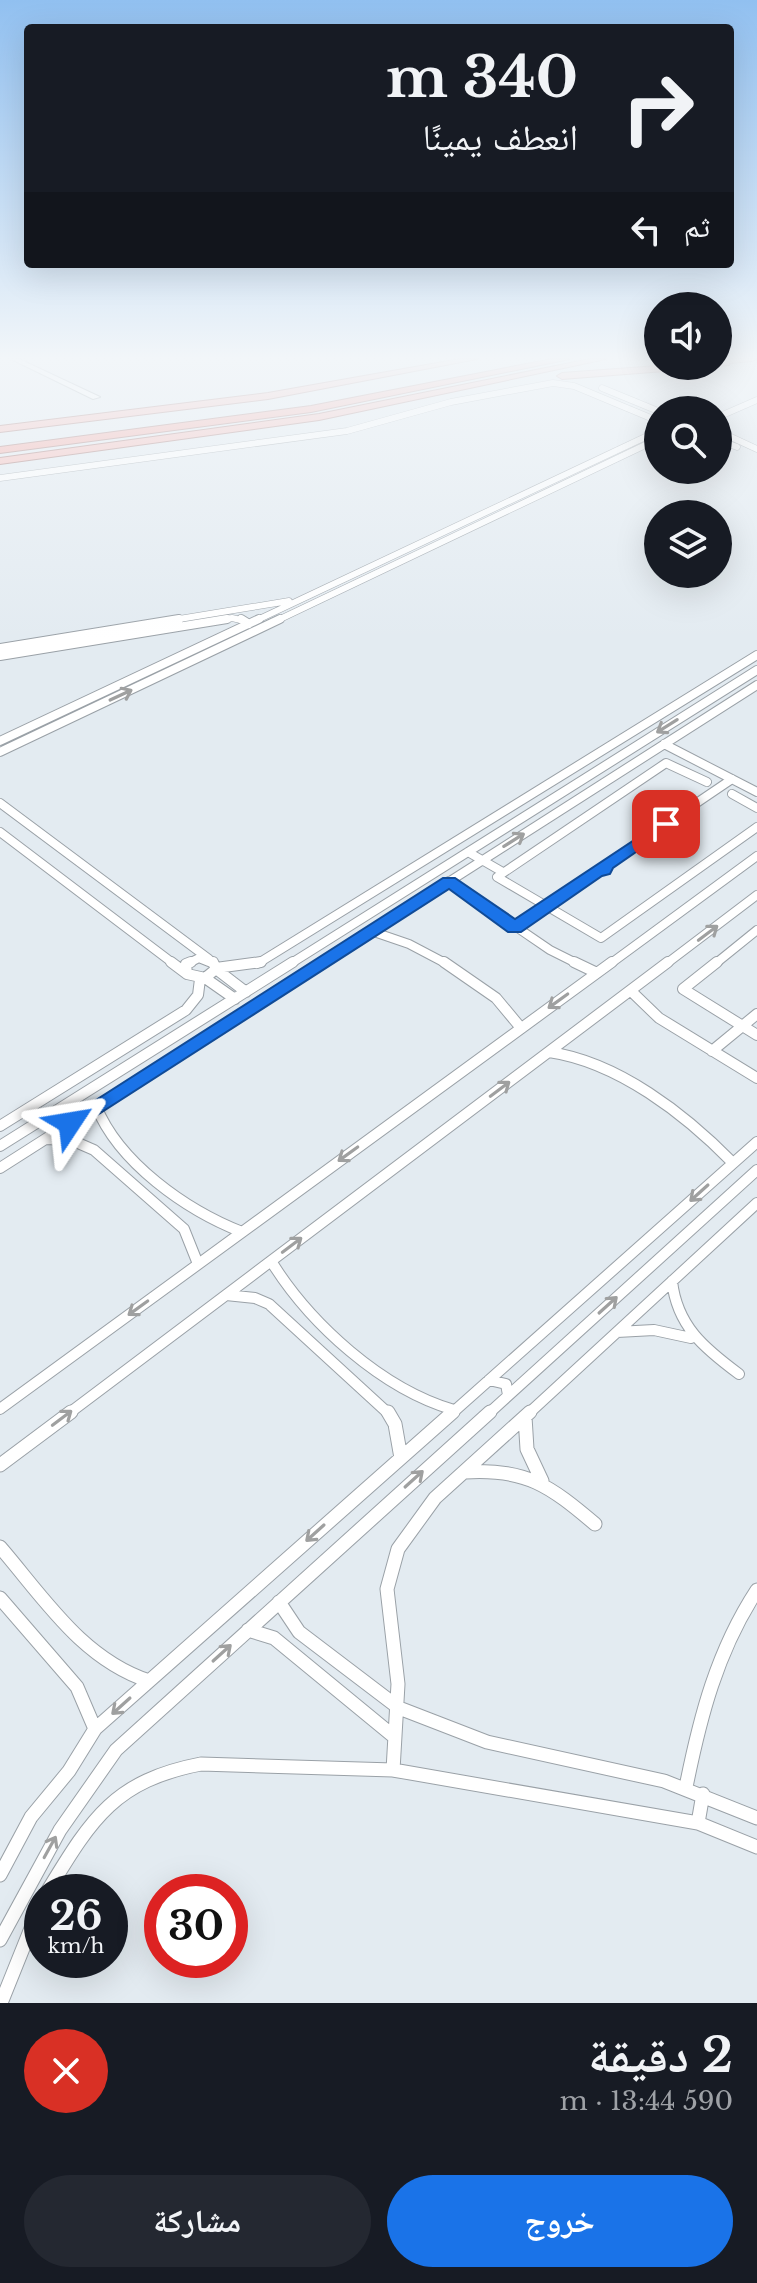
<!DOCTYPE html>
<html lang="ar">
<head>
<meta charset="utf-8">
<style>
	:root { --surface:#171b24; --page:#242831; --text:#f1f3f6; --muted:#9ea1a6; --accent:#1a73e8 }
	body { margin:0; font-family:"Libre Baskerville","Noto Naskh Arabic",serif; background:var(--page); color:var(--text); direction:rtl; height:100vh; display:flex; flex-direction:column; font-size:30px; white-space:nowrap }
	* { box-sizing:border-box; margin:0 }
	p { font-size:26px; color:var(--muted) }
	.icon { flex:none; width:44px; height:44px; fill:none; stroke:currentColor; stroke-width:2; stroke-linecap:round; stroke-linejoin:round }
	.map { position:relative; height:2003px; overflow:hidden; direction:ltr }
	.side { display:flex; flex-direction:column; background:var(--surface); flex:1 }
	.side>* { flex:none }
	.hud { position:absolute; left:24px; top:24px; width:710px; height:244px; border-radius:8px; box-shadow:0 8px 32px #0002; direction:rtl; background:#171b24; color:var(--text); overflow:hidden }
	.buttons { position:absolute; left:644px; top:292px; display:grid; gap:16px }
	.buttons a { display:grid; place-items:center; width:88px; height:88px; border-radius:50%; background:var(--surface); box-shadow:0 8px 32px #0002; font-size:40px }
	.speed { position:absolute; left:24px; top:1874px; display:flex; gap:16px; font-size:40px; font-weight:700; text-align:center }
	.speed>* { display:grid; place-content:center; width:104px; height:104px; border-radius:50%; background:var(--surface); box-shadow:0 8px 32px #0002; line-height:1 }
	.speed small { font-size:20px; font-weight:400 }
	.speed .limit { border:12px solid #d22; background:#fff; color:#111 }
	.pin { position:absolute; display:grid; place-items:center; width:68px; height:68px; color:#fff; margin:-34px; border-radius:16px; box-shadow:0 4px 12px #0006 }
	.me { position:absolute; width:88px; margin:-44px; rotate:57deg; stroke-linejoin:round; filter:drop-shadow(0 0 6px #0008) }
	.turn { display:flex; align-items:center; gap:28px; height:168px; padding:0 24px; font-size:36px }
	.turn .icon { width:104px; height:104px; stroke-width:2.5 }
	.turn b { display:block; font-size:56px; line-height:68px }
	.then { display:flex; align-items:center; height:76px; padding:0 24px; background:#0003; gap:16px; font-size:30px }
	.round { display:grid; place-items:center; flex:none; width:84px; height:84px; border-radius:42px; background:var(--page) }
	.overview { display:flex; align-items:center; justify-content:space-between; height:136px; padding:0 24px }
	h1 { font-size:48px; font-weight:800; line-height:60px }
	.cta { display:flex; gap:16px; margin-top:auto; padding:16px 24px }
	.cta a { flex:1; height:92px; border-radius:48px; background:var(--accent); color:#fff; font-size:32px; font-weight:800; line-height:92px; text-align:center }
	.cta a+a { background:var(--page); color:var(--text) }
	.map>svg:first-child { display:block }
	.lines { fill:none; stroke-linecap:round; stroke-linejoin:round }
	.minor-far3-casing { stroke:#9aa1a7; stroke-width:7 }
	.minor-far2-casing { stroke:#9aa1a7; stroke-width:10 }
	.minor-far1-casing { stroke:#9aa1a7; stroke-width:12 }
	.minor-casing { stroke:#9aa1a7; stroke-width:15 }
	.tertiary-casing { stroke:#9aa1a7; stroke-width:2 }
	.primary-casing { stroke:#a57470; stroke-width:2 }
	.trunk-casing { stroke:#a57470; stroke-width:2 }
	.motorway-casing { stroke:#a57470; stroke-width:2 }
	.minor-far3 { stroke:#fff; stroke-width:6 }
	.minor-far2 { stroke:#fff; stroke-width:8 }
	.minor-far1 { stroke:#fff; stroke-width:10 }
	.minor { stroke:#fff; stroke-width:13 }
	.tertiary { fill:#fff; fill-rule:evenodd }
	.primary { fill:#facbc8; fill-rule:evenodd }
	.trunk { fill:#f8bab6; fill-rule:evenodd }
	.motorway { fill:#f7a9a3; fill-rule:evenodd }
	.oneway { stroke:#9fa0a0 }
	.route { fill:#1a73e8; stroke:#114b97; stroke-width:2 }
</style>
</head>
<body>
<div class="map">
<svg width="757" height="2003" viewBox="0 0 757 2003">
	<rect width="100%" height="100%" fill="#e3ebf1"/>
	<g class="lines">
		<defs>
			<path id="minor-far3" d="M602,388l56,23
				M718,417l39,-17
				M718,431l39,18
				M718,440l19,7
				M0,478l347,-47 104,-29 102,-19 21,3 84,35
				M167,621l122,-20
				M215,621l17,-3 13,3
				M255,621l403,-190
				M276,621l382,-182"/>
			<path id="minor-far2" d="M241,619l8,5
				M0,648l179,-29
				M0,656l227,-37
				M0,741l259,-122
				M664,744l93,48
				M0,752l280,-133
				M707,782l-41,-19 -169,114 104,61 156,-111
				M732,794l25,14
				M0,803l209,156
				M666,819l10,3 -10,2z
				M673,819l59,-40
				M0,832l174,132
				M468,852l33,19
				M604,866l62,-42
				M449,881l101,69 28,14
				M514,928l84,-57
				M371,931l38,13 38,20
				M187,964l12,-6 15,6
				M257,964l500,-309
				M290,964l467,-294
				M320,964l437,-279
				M610,964l147,-108
				M666,964l91,-69
				M715,964l42,-34"/>
			<path id="minor-far1" d="M171,962l16,12
				M191,962l-5,2 1,10 18,4
				M444,962l52,36 25,30
				M574,962l23,11
				M717,962l-34,27 74,46
				M216,968l45,-6
				M216,969l30,23
				M205,978l30,21
				M205,978l11,-9 -3,-7
				M631,991l28,27 98,60
				M712,1051l45,-37
				M549,1052c69,10 136,62 184,111
				M96,1106c23,57 90,104 146,126
				M0,1126l186,-116 12,-15 2,-16
				M47,1139l24,1 23,10 90,79 14,35
				M0,1146l293,-184
				M0,1168l323,-206
				M271,1261c39,63 111,128 183,149
				M672,1281c5,45 32,67 67,93
				M226,1295l29,3 14,6 120,110
				M617,1332l37,-2 37,8
				M489,1380l17,4 2,11
				M0,1409l612,-447
				M68,1414l600,-452
				M451,1414l306,-272
				M488,1414l269,-244
				M528,1414l229,-211"/>
			<path id="minor" d="M388,1412l7,12 6,34
				M525,1417l2,32 15,32
				M0,1465l71,-53
				M465,1472c61,-4 85,14 130,52
				M0,1547c44,51 82,112 149,134
				M0,1598l77,89 18,42
				M279,1602l20,30 100,76 88,34 177,39 93,37
				M248,1630l26,8 118,97
				M393,1770l5,-86 -11,-95 11,-40 37,-51 95,-86
				M686,1787c14,-70 31,-136 71,-197
				M698,1823l5,-29
				M0,1875l31,-58 38,-46 26,-42 358,-317
				M47,1892c44,-72 66,-111 154,-128l192,6 305,53 59,24
				M0,1940l60,-110 56,-80 374,-338
				M1,2003l41,-102"/>
			<path id="tertiary" d="M11,359h8l81,38 -7,2z"/>
			<path id="primary" d="M730,359h26l-4,2 -34,3v-4z"/>
			<path id="trunk" d="M460,359h17l-209,40 -268,33v-6l268,-33z
				M590,359h16l-287,61 -319,44v-6l319,-44z
				M726,360l3,1v4l-14,1h3v-5z
				M658,366h37l-5,3 -128,10 -5,-3 5,-3z"/>
			<path id="motorway" d="M552,359h18l-259,53 -311,41v-6l311,-41z"/>
		</defs>
		<use href="#minor-far3" class="minor-far3-casing"/>
		<use href="#minor-far2" class="minor-far2-casing"/>
		<use href="#minor-far1" class="minor-far1-casing"/>
		<use href="#minor" class="minor-casing"/>
		<use href="#tertiary" class="tertiary-casing"/>
		<use href="#primary" class="primary-casing"/>
		<use href="#trunk" class="trunk-casing"/>
		<use href="#motorway" class="motorway-casing"/>
		<use href="#minor-far3" class="minor-far3"/>
		<use href="#minor-far2" class="minor-far2"/>
		<use href="#minor-far1" class="minor-far1"/>
		<use href="#minor" class="minor"/>
		<use href="#tertiary" class="tertiary"/>
		<use href="#primary" class="primary"/>
		<use href="#trunk" class="trunk"/>
		<use href="#motorway" class="motorway"/>
	</g>
	<defs><path id="oneway-shaft" d="M-6 0H5M1.5-3L5.5 0L1.5 3" fill="none" stroke-width="1.6" stroke-linecap="round" stroke-linejoin="round" transform="scale(2)"/></defs>
	<g class="oneway">
		<use href="#oneway-shaft" transform="translate(121 695) rotate(-25)"/>
		<use href="#oneway-shaft" transform="translate(667 726) rotate(148)"/>
		<use href="#oneway-shaft" transform="translate(514 840) rotate(-32)"/>
		<use href="#oneway-shaft" transform="translate(708 933) rotate(-37)"/>
		<use href="#oneway-shaft" transform="translate(558 1001) rotate(144)"/>
		<use href="#oneway-shaft" transform="translate(500 1089) rotate(-37)"/>
		<use href="#oneway-shaft" transform="translate(348 1154) rotate(144)"/>
		<use href="#oneway-shaft" transform="translate(699 1193) rotate(138)"/>
		<use href="#oneway-shaft" transform="translate(292 1245) rotate(-37)"/>
		<use href="#oneway-shaft" transform="translate(608 1305) rotate(-42)"/>
		<use href="#oneway-shaft" transform="translate(138 1308) rotate(144)"/>
		<use href="#oneway-shaft" transform="translate(62 1418) rotate(-37)"/>
		<use href="#oneway-shaft" transform="translate(414 1479) rotate(-42)"/>
		<use href="#oneway-shaft" transform="translate(315 1533) rotate(138)"/>
		<use href="#oneway-shaft" transform="translate(222 1653) rotate(-42)"/>
		<use href="#oneway-shaft" transform="translate(121 1706) rotate(138)"/>
		<use href="#oneway-shaft" transform="translate(50 1847) rotate(-61)"/>
	</g>
	<linearGradient id="sky" x2="0" y2="1"><stop stop-color="#91c0f0"/><stop offset="0.56" stop-color="#f2f6f9"/><stop offset="1" stop-color="#f2f6f9" stop-opacity="0"/></linearGradient>
	<rect width="757" height="639" fill="url(#sky)"/>
	<path class="route" d="M666,819l8,5 -2,3 -59,41 -3,6 -8,2 -81,56h-13l-59,-43 -372,239h-14l-3,-5 383,-245h12l60,41z"/>
</svg>
<div class="buttons">
<a><svg class="icon" aria-label="sound" viewBox="0 0 24 24"><path d="M4 9h4l5-4v14l-5-4H4zM17 9q2 3 0 6"/></svg></a>
<a><svg class="icon" aria-label="search" viewBox="0 0 24 24"><circle cx="10" cy="10" r="6"/><path d="M15 15l6 6"/></svg></a>
<a><svg class="icon" aria-label="layers" viewBox="0 0 24 24"><path d="M12 4l9 5-9 5-9-5zM3 14l9 5 9-5"/></svg></a>
</div>
<div class="speed"><div>26<small>km/h</small></div><div class="limit">30</div></div>
<div class="pin" style="left:666px;top:824px;background:#d93025"><svg class="icon" aria-label="arrive" viewBox="0 0 24 24"><path d="M6 21V4h12l-3 4 3 4H6"/></svg></div>
<svg class="me" style="left:70px;top:1123px" viewBox="-20 -20 40 40"><path d="M0-17L14 15 0 8-14 15z" fill="#1a73e8" stroke="#fff" stroke-width="4"/></svg>
<div class="hud">
<div class="turn"><svg class="icon" aria-label="right" viewBox="0 0 24 24"><path d="M7 20v-9h11M14 6l5 5-5 5"/></svg><div><b>340 m</b>انعطف يمينًا</div></div>
<div class="then">ثم<svg class="icon" aria-label="left" viewBox="0 0 24 24"><path d="M17 20v-9H6M10 6l-5 5 5 5"/></svg></div>
</div>
</div>
<section class="side">
<div class="overview"><div><h1>2 دقيقة</h1><p>590 m · 13:44</p></div><a class="round" style="background:#d93025;color:#fff"><svg class="icon" aria-label="close" viewBox="0 0 24 24"><path d="M6 6l12 12M18 6L6 18"/></svg></a></div>
<div class="cta"><a>خروج</a><a>مشاركة</a></div>
</section>
</body>
</html>
